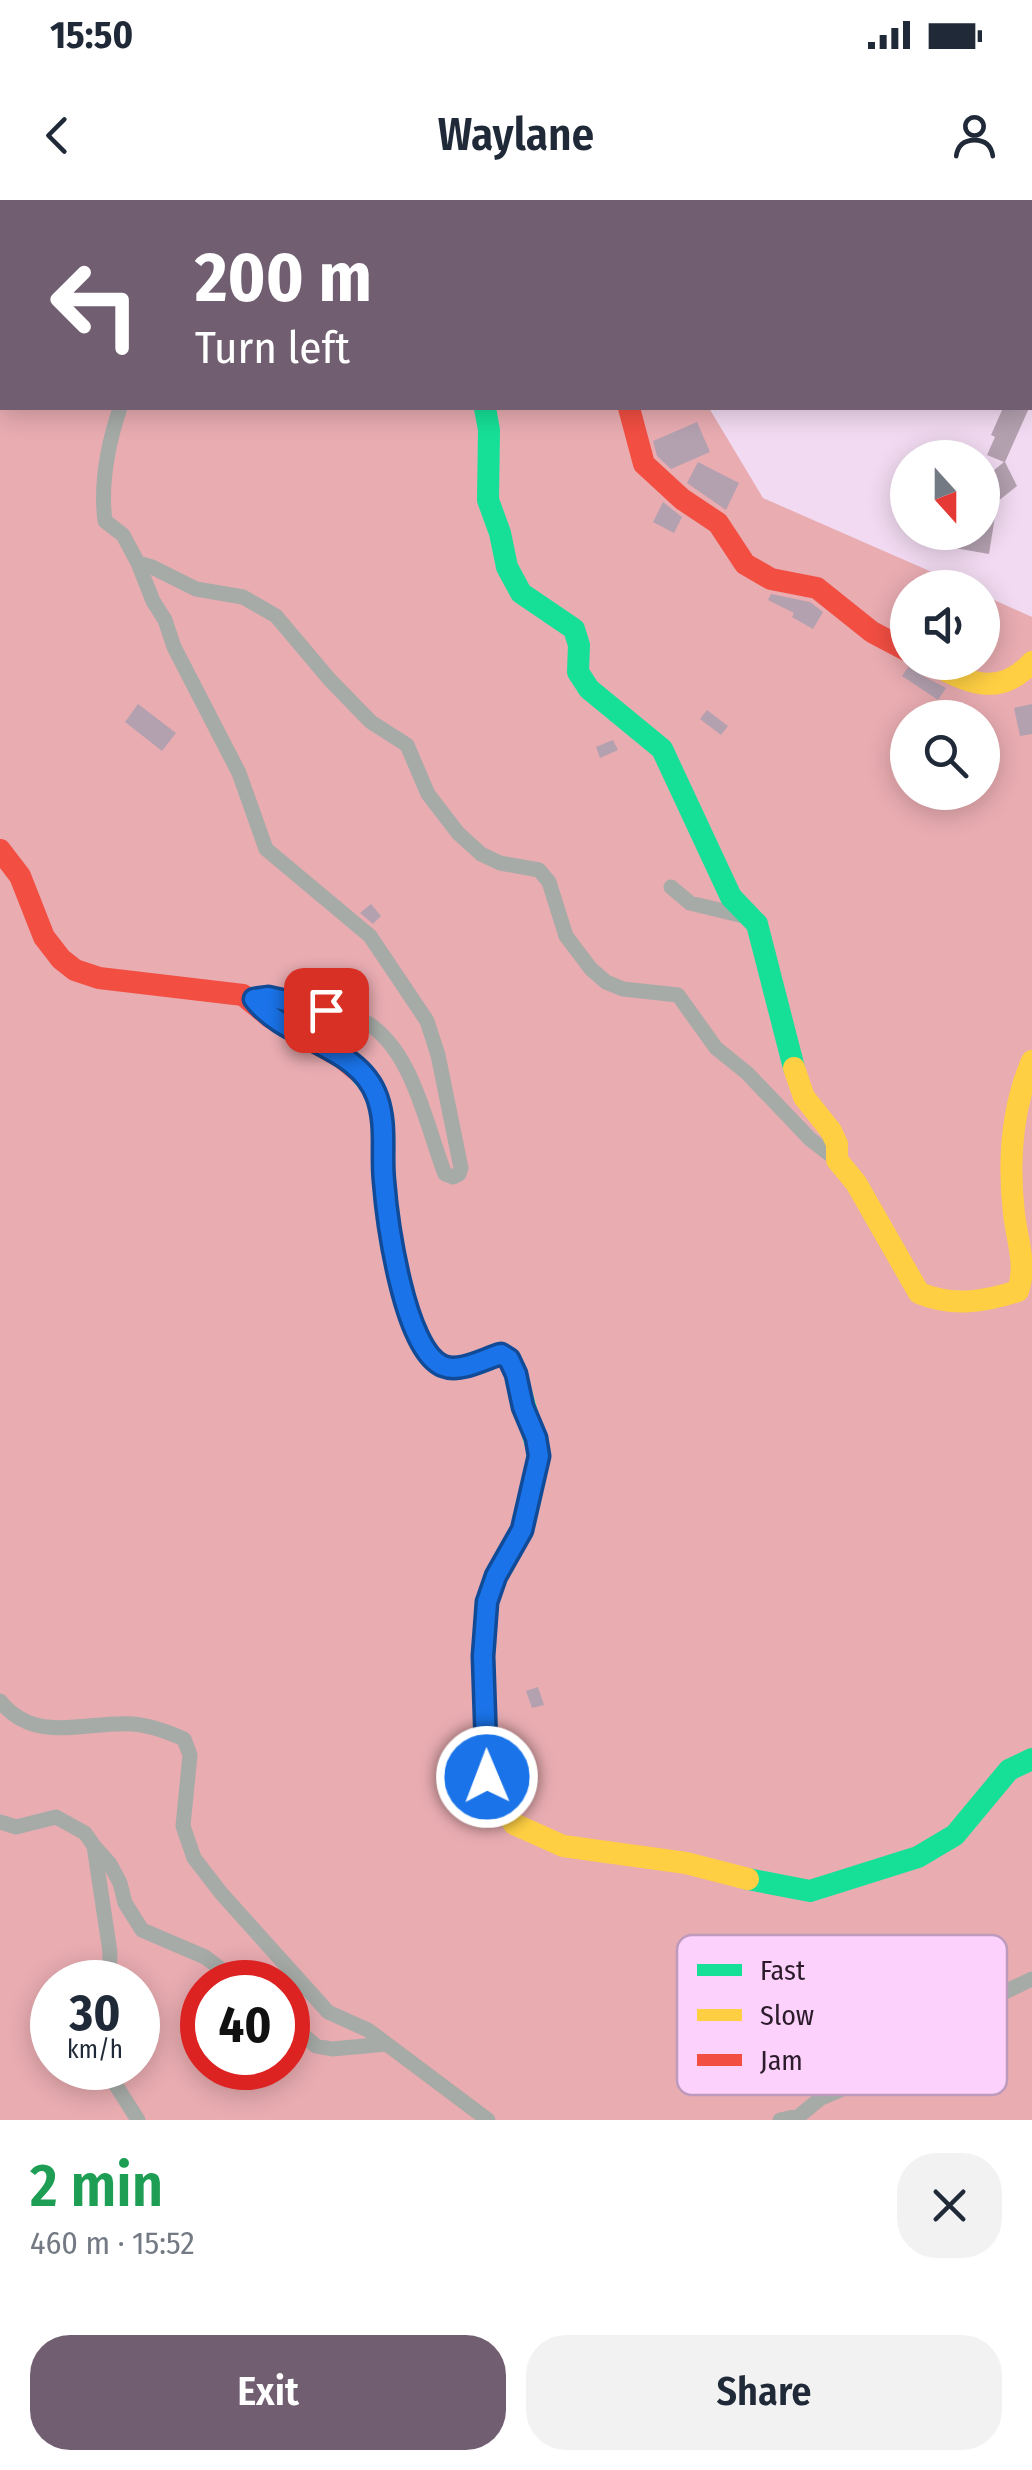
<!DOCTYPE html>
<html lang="en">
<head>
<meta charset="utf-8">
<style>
	:root { --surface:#fff; --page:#f2f2f3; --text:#1f2937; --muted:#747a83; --accent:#715f71 }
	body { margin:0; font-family:"Fira Sans Condensed",sans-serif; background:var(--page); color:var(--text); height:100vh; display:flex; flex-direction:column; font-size:38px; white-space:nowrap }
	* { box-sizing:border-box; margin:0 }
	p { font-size:32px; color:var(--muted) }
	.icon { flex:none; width:55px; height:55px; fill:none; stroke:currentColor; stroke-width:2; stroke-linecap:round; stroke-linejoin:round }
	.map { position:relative; height:1920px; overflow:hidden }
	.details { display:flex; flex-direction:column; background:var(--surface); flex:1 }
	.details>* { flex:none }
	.banner { position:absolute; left:0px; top:0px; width:1032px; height:210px; box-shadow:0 5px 25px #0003; background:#715f71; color:#fff; overflow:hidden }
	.needle { width:65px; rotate:159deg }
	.buttons { position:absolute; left:890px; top:240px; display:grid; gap:20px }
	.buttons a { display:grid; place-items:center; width:110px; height:110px; border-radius:50%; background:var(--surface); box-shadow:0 5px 25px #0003; font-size:50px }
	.speed { position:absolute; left:30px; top:1760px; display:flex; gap:20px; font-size:50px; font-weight:700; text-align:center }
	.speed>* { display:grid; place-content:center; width:130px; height:130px; border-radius:50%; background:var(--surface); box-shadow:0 5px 25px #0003; line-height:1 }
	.speed small { font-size:25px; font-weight:400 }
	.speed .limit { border:15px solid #d22; background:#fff; color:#111 }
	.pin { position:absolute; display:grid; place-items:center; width:85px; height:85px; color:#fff; margin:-42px; border-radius:20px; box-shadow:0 5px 15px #0006 }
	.me { position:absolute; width:110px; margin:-55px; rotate:359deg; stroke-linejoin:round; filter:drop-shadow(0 0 8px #0008) }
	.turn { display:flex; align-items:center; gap:35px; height:210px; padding:0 30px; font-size:45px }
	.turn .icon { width:130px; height:130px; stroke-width:2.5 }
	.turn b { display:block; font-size:70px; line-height:85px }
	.round { display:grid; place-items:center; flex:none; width:105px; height:105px; border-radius:40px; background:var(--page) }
	.head { display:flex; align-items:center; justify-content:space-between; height:170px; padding:0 30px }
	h1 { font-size:60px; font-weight:600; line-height:75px; color:#1e9e55 }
	.button { display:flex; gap:20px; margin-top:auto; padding:20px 30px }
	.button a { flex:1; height:115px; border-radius:40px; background:var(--accent); color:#fff; font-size:40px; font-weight:600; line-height:115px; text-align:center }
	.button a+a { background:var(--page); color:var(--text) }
	.status { display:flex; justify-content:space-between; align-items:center; height:70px; padding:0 50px; background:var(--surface); direction:ltr }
	.status svg { height:28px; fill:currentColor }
	header { display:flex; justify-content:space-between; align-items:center; height:130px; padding:0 30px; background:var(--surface); font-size:45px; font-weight:600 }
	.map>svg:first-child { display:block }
	.forest { fill:#e8acb1; fill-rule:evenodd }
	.building { fill:#b4a1b0 }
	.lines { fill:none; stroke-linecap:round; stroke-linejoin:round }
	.street { stroke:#a6aba7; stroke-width:15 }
	.fast { stroke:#16e098; stroke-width:22 }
	.slow { stroke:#ffcf43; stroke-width:22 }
	.jam { stroke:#f24e42; stroke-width:22 }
	.route-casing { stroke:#114b97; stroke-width:25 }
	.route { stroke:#1a73e8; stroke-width:18 }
	.key { fill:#fcd1fb; stroke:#be9bbd; stroke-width:2.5 }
	.key-label { font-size:28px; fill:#2c1c2b }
</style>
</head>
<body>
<div class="status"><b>15:50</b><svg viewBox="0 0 49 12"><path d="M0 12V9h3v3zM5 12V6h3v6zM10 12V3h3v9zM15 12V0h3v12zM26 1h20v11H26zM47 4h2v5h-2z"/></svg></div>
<header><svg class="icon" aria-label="back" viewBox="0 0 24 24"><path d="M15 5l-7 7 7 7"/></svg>Waylane<svg class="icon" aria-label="person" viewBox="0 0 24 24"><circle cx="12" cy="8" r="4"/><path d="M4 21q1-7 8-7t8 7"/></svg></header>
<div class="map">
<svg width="1032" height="1920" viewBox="0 0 1032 1920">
	<rect width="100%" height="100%" fill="#f2dbf2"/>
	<path class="forest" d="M0,0h595l1,2h-594v206h707l54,90 203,89 -58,1v74h74l1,-67 49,22v1503h-1032zM908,518h74v74h-74zM52,1782h86v86h-86zM202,1782h86v86h-86z"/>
	<path class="building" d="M1003,208h26l-24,54 12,24 -20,16 -13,-16 13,-10 -4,-5 11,-9 -17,-7 8,-18 -4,-2z
		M697,222l13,30 -39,17 -14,-13 -4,-15z
		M698,262l41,21 -13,27 -39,-27z
		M663,302l19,15 -8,16 -21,-11z
		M982,302l15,2 -8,50 -40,-7 2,-15h31z
		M771,394l39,8 13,10 -10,17 -21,-12 2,-4 -26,-13z
		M914,464l7,11 25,13 -8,12 -36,-24 7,-10z
		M138,504l38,29 -14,18 -37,-29z
		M1032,504v30l-12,2 -6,-28z
		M707,510l21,16 -7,9 -21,-16z
		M613,540l5,10 -18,8 -4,-11z
		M371,704l10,12 -8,8 -13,-11z
		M538,1487l6,18 -12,3 -6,-17z"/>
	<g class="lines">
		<path class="street" d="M124,0l1,2
			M493,0l6,2
			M578,2l7,-2
			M1030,49h2
			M1030,134l2,-1
			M120,208c-12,36 -20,75 -15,113l18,14 15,28 15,38 12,19 9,27 65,126 27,76 104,87 57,85 11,34 23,113 -2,6 -6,3 -8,-3c-20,-51 -32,-127 -84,-155 -11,-6 -25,-7 -38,-10 -23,-5 -44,-13 -69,-10
			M138,363l14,4 44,22 47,8 33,19 54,64 41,42 36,23 21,49 30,39 23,21 19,9 39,7 10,12 17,54 25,33 15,13 17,7 55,6 38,53 31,25 63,66 27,21
			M671,687l19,16 62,15
			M0,1501c35,44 85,20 132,23 18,1 36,8 52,15l6,16 -7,71 11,32 27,35 107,119 40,18 120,90
			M0,1622l16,5 40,-10 29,16 9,13 16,106 -1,30
			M94,1646l16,18 10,19 5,20 17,27 63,27 33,25
			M288,1822l28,24 16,3 55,-5
			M105,1868l33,52
			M780,1920l19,-4 22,-18 19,-8 8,-6 16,-25 168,-80"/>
		<path class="fast" d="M699,2l3,-2
			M485,208l4,22 -1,70 12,33 7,34 14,26 53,36 5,16 -1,27 11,17 73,60 69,148 26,27 37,144
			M359,872c9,9 17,20 21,32 7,22 2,46 3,69 2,38 20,188 67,195 17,2 35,-9 51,-14l8,5 7,15 23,82 -17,75 -7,12
			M748,1679l62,12 108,-34 37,-22 54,-65 23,-11"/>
		<path class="slow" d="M929,462c37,20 70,37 103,0
			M794,868l10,29 27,34 6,13v16l19,23 63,110c34,14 65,9 99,-2 9,-26 -1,-51 -4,-77 -6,-53 -3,-104 18,-153
			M515,1343l-19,33 -9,27 -4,53 4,121 27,47 49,22 123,17 62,16"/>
		<path class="jam" d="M629,208l15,56 38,35 36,24 27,41 26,15 46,9 55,44 36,19
			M0,650l20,26 24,61 17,22 14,11 24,8 144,17 28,23 71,40 17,14"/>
	</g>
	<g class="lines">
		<defs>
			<path id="route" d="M326,810l-58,-13 -14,2c32,42 105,46 123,98 10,28 4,56 7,84 3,39 20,169 59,185 17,7 41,-7 58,-12l8,5 7,15 7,33 13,31 3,18 -17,74 -26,46 -9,26 -4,54 4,121"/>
		</defs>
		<use href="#route" class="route-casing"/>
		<use href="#route" class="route"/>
	</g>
	<rect x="677" y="1735" width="330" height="160" rx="15" class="key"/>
	<rect x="697" y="1764" width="45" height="12" fill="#16e098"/>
	<rect x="697" y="1809" width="45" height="12" fill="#ffcf43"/>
	<rect x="697" y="1854" width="45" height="12" fill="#f24e42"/>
	<g class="key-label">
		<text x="760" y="1780">Fast</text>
		<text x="760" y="1825">Slow</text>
		<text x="760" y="1870">Jam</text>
	</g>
</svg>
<div class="buttons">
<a><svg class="needle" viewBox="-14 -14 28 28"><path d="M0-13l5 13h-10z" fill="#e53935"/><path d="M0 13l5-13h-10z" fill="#747a83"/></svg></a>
<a><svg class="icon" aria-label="sound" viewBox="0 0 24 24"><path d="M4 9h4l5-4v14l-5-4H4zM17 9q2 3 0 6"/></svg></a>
<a><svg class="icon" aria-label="search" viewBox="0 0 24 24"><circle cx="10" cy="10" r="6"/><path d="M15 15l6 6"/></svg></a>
</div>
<div class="speed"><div>30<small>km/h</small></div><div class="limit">40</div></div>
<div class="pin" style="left:326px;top:810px;background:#d93025"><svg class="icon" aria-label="arrive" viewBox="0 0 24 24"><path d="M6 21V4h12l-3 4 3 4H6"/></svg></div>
<svg class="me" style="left:487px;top:1577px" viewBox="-20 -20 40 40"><circle r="17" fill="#1a73e8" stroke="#fff" stroke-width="3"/><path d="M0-11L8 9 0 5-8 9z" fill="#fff"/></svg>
<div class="banner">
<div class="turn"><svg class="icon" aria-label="left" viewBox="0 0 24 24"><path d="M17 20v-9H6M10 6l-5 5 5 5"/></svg><div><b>200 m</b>Turn left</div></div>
</div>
</div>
<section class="details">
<div class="head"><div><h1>2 min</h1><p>460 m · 15:52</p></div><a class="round"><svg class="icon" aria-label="close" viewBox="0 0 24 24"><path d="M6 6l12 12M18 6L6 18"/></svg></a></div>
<div class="button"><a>Exit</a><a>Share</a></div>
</section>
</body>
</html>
